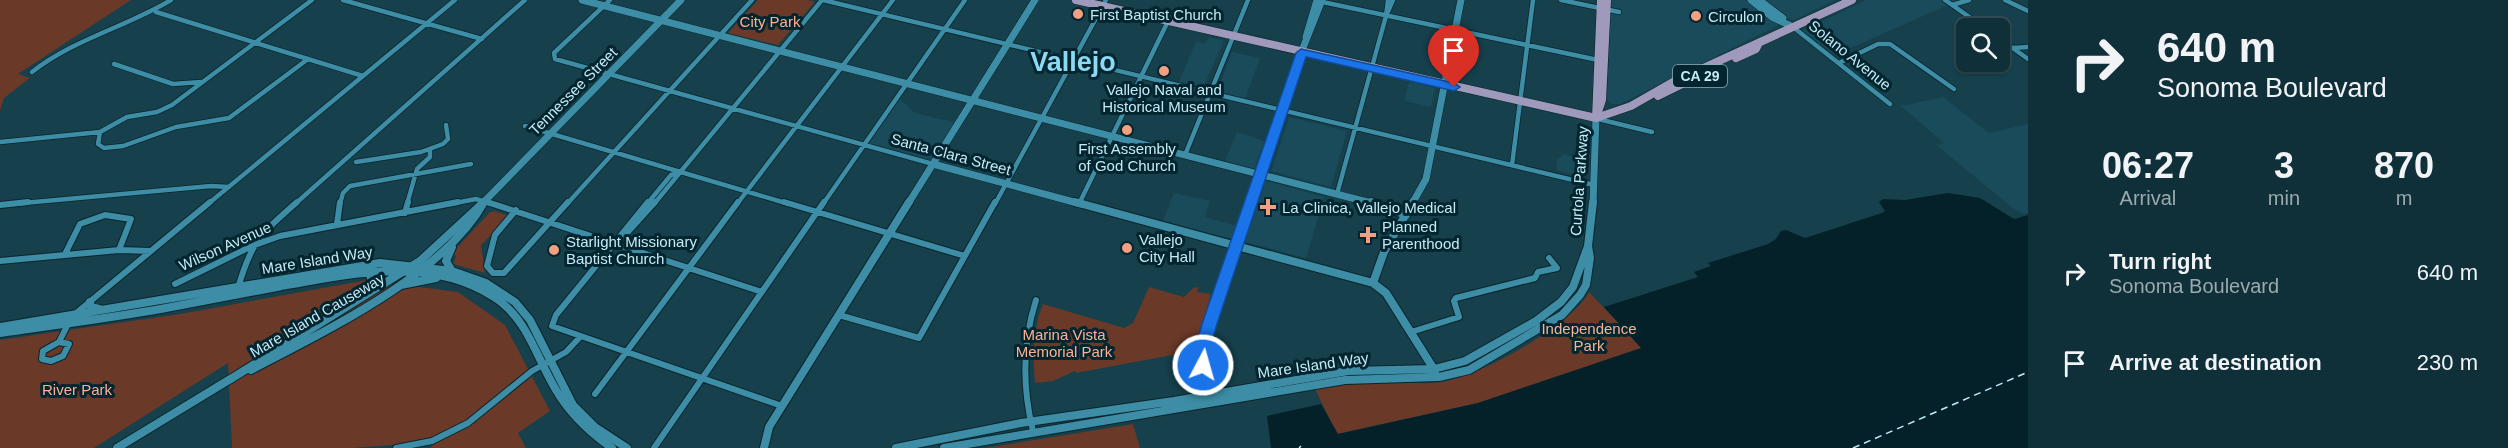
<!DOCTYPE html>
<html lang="en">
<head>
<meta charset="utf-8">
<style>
	:root { --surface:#103039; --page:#193841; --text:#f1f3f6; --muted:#9ca9ae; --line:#304b53 }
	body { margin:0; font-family:Arial,sans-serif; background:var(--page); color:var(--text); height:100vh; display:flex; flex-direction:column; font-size:22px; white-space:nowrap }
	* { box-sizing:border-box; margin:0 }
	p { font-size:20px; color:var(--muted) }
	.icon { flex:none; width:33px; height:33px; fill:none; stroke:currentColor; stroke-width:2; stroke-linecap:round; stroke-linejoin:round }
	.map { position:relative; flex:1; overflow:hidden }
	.side { display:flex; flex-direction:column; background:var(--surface); width:480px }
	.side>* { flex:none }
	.banner { background:#103039; color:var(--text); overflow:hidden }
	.tools { position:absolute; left:1956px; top:18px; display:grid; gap:12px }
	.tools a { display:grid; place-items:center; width:54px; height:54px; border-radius:9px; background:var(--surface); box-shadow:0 2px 4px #0004,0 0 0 2px var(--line); font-size:30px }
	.pin { position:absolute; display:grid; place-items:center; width:51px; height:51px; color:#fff; margin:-62px -26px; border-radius:50% 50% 50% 0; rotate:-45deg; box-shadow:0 0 6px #0007 }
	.pin .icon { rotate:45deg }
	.me { position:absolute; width:66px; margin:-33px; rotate:6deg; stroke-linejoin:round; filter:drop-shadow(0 0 4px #0008) }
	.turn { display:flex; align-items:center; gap:21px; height:126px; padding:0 30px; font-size:27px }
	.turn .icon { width:78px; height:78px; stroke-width:2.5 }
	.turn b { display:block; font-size:42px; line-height:51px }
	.eta { display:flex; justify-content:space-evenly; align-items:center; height:102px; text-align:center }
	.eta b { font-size:36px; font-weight:800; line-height:42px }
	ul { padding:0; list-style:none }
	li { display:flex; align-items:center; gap:18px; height:90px; padding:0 30px }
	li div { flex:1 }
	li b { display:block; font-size:22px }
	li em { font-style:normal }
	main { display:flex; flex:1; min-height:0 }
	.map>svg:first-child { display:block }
	.built { fill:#1a4b5a }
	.green { fill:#6a3927 }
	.water { fill:#04212a }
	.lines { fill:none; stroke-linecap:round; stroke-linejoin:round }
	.ferry { stroke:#bfebfa; stroke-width:1.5; stroke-dasharray:7 5; stroke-linecap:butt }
	.street-far1-casing { stroke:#0b252c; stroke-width:6 }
	.street-casing { stroke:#0b252c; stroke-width:8 }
	.secondary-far1-casing { stroke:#0b252c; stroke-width:8 }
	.secondary-casing { stroke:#0b252c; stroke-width:10 }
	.primary-casing { stroke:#0b252c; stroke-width:9 }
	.street-far1 { stroke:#3c8da5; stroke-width:4.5 }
	.street { stroke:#3c8da5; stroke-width:6 }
	.secondary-far1 { stroke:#3c8da5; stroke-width:7 }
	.secondary { stroke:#3c8da5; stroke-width:8 }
	.primary { stroke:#9f9abb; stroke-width:8 }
	.route { fill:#1a73e8; stroke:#114b97; stroke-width:1.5 }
	.poi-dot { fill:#f3a082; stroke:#02252f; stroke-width:2 }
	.labels { text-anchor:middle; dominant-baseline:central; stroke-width:6; stroke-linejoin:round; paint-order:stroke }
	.shield { fill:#02252f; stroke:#8aafbb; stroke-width:1.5 }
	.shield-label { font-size:14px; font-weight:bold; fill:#c5eaf7 }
	.poi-label { font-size:15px; fill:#c5eaf7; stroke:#02252f; text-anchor:start }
	.park-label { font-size:15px; fill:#feb093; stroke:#02252f }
	.street-label { font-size:15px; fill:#c5eaf7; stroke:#02252f }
	.town-label { font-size:27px; font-weight:bold; fill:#8bdaf4; stroke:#02252f }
</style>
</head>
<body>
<main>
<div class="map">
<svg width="2028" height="448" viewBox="0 0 2028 448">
	<rect width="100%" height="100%" fill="#15404c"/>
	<path class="built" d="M1611,0h135l33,25 -159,79h-9l-4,-5z
		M1764,0h71l-41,20 -7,-2z
		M1866,0h93l-124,55 -33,-24z
		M1209,37l15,4 -21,47 -24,-6 17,-40 9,2z
		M1232,52l28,6 -15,41 -28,-7z
		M1409,82l26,6 -4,19 -27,-6z
		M1943,97l46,36 39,-9v89l-4,1 -10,-5 -78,-64 8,-2 -43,-37z
		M899,98l16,15 42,10 -26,38 -64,-18z
		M1289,117l58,14 -16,56 -60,-16z
		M1237,132l27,9 -10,28 -29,-8z
		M1563,154l21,5v14l-5,3 -22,-6v-10z
		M1266,181l58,16 -18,61 -61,-16z
		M1174,193l36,8 -5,16 32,9 -4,13 -71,-16z"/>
	<path class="green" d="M0,0h131l-113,74 12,4 -26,20 -4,13z
		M758,0h50l7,2 -37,43 -50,-12z
		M494,211l16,5 -29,29 4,28 -32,-9 3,-8 -4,-3 37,-40z
		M367,280l91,12 47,33 45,86 -32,22 8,15h-95l1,-6 -79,6h-121l-4,-85 -134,85h-94v-108l180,-26z
		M1149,287l35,10 9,-9 6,-1 -2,5 14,2 -17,57 -118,22 -1,-2 -22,10 -18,2c-2,-28 -3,-52 8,-79l81,24 9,-5z
		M1589,292l53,56 -164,55 -141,31 -23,-47c20,0 39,-5 59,-6 24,0 51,5 74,0 36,-7 126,-57 142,-89z
		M1133,424l7,24h-155z"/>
	<path class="water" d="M1948,193l32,5 34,21 14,-4v233h-757l-4,-32 54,-12 17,30 140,-31 163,-55 -37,-41 94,-30 -4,-5 17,-6 -3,-3 60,-19 8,-5 5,-8 5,-1 19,8 77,-25 3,-2 -6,-9 4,-3 22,1z"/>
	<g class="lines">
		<path class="ferry" d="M1299,448l2,-2
			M1853,448l175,-76"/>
		<defs>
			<path id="street-far1" d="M343,0l139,39
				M610,0l-56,53 1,6 378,105
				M823,0l771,185
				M1561,0l58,12
				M1945,0l40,28
				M2005,0l23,11
				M1318,1l280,59
				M1952,5l17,-5
				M156,12l207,64
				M1386,16l7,-16
				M1793,27l97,77
				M2000,39l28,20
				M2013,48l15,-1
				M308,59l-79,59 -53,9 -53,19 -19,2 -6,-4 2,-12 27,-15 30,-5 15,-7 140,-105
				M1839,63l39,-19h12l64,45
				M114,64l59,20 28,-2
				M32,72c42,-33 94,-45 139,-72
				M1598,119l54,13
				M525,126l264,78
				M0,142l100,-10
				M1185,155l63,-155
				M356,162l65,-10 22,-8 5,-5 -2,-14
				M1512,165l21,-165
				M1337,194l49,-178 2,-16
				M12,204l199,-18 18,1
				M208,204l247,-204
				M295,204l230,-204
				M340,204l3,-11 7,-7 121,-22
				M407,204l10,-35 13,-12v-7
				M450,204l26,-5 15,5
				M567,204l185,-204
				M647,204l24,-29 6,-2
				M654,204l168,-204
				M737,204l156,-204
				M823,204l142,-204
				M995,204l111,-204
				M1079,204l93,-191"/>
			<path id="street" d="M487,202l275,90
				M648,202l-92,113 -4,11 230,80
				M784,202l181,54
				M0,205l28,-3
				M516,210l-21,25 -8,31 6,7h11l64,-71
				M405,213l3,-11
				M337,224l3,-22
				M617,244l38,-42
				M65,254l15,-30 25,-9 26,4 -12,31
				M0,261l119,-11 32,1
				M175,284l77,-38 28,-10 178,-34
				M238,288c14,-48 22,-53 59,-86
				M75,314l135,-112
				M839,315l80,23 76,-136
				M1411,332l48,-15 -5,-16 2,-3 79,-20 3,-6 19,-4 -8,-10
				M59,342l10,2 -6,12 -12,5 -9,-2 1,-8z
				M59,342l9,-18
				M595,394l143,-192
				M1033,431c-11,-45 -11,-87 3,-131
				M396,448l36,-7 36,-18 64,-52 34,-19 14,-15
				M654,448l170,-246"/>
			<path id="secondary-far1" d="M582,0l793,204
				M1751,0l21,17 21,10
				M1759,0l24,18
				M1306,37l11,-37
				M933,164l148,40
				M482,204l199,-204
				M908,204l127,-204
				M1251,204l50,-151 21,-53
				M1412,204l14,-25 35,-179
				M1593,204l3,-86"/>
			<path id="secondary" d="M1075,202l298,81 13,10 49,78
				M1371,202l35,13
				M452,247l-6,14 6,10
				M1373,283l11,-31 29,-50
				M401,285l35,-7
				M361,295l11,-14 -3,-9
				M90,302l1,5 8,2
				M0,327l380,-64 72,8 34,12 29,19 15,18 43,85 22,22 32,21
				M0,333c55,-8 111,-15 166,-25 37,-7 74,-14 111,-21 70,-13 153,-32 217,10 34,22 42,60 62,93 14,24 33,42 56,58
				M251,370c72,-38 193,-95 233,-168
				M229,380l191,-119 64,-59
				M1216,399l-13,-34 -1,-16 49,-147
				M117,448l115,-70
				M764,448l5,-21 140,-225
				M896,448l125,-25 153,-22 174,-30 86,-2 31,-8 71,-40 25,-19 12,-15 15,-41
				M944,448l401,-68 94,-3 30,-7 93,-55 18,-20 6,-10 4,-27 -2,-12 5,-44"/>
			<path id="primary" d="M1076,0l520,118 35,-12 42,-24 179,-82
				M1736,58l20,-9 2,-4
				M1658,96l45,-22
				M1596,118l6,-18 5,-100
				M1596,118l5,-118"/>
		</defs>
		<use href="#street-far1" class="street-far1-casing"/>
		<use href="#street" class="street-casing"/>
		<use href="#secondary-far1" class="secondary-far1-casing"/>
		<use href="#secondary" class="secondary-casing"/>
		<use href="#primary" class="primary-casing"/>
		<use href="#street-far1" class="street-far1"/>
		<use href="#street" class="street"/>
		<use href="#secondary-far1" class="secondary-far1"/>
		<use href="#secondary" class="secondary"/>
		<use href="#primary" class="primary"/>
	</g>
	<path class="route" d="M1301,49l153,34 6,4 -6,4 -148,-34 -89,267 -7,25 1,16 -8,6 -7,-6 -1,-16 7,-25 94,-271z"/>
	<g class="poi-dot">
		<circle cx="1078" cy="14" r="6"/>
		<circle cx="1696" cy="16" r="6"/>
		<circle cx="1164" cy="71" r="6"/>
		<circle cx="1127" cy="130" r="6"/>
		<path d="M1265 198h6v6h6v6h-6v6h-6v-6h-6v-6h6z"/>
		<path d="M1365 226h6v6h6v6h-6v6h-6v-6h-6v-6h6z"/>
		<circle cx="1127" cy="248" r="6"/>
		<circle cx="554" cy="250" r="6"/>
	</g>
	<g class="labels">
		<rect class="shield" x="1673" y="65" width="54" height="22" rx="4.5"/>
		<g class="shield-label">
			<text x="1700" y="76">CA 29</text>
		</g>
		<g class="poi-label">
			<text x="1090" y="14">First Baptist Church</text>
			<text x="1708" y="16">Circulon</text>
			<text x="1164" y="89" text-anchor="middle">Vallejo Naval and<tspan x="1164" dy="17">Historical Museum</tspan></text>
			<text x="1127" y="148" text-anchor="middle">First Assembly<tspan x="1127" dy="17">of God Church</tspan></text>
			<text x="1282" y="207">La Clinica, Vallejo Medical</text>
			<text x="1382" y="226">Planned<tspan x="1382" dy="17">Parenthood</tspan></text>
			<text x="1139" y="239">Vallejo<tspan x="1139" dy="17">City Hall</tspan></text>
			<text x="566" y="241">Starlight Missionary<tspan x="566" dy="17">Baptist Church</tspan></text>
		</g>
		<g class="park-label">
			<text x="770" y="21">City Park</text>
			<text x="1589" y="328">Independence<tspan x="1589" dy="17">Park</tspan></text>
			<text x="1064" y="334">Marina Vista<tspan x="1064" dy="17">Memorial Park</tspan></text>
			<text x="77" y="389">River Park</text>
		</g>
		<g class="street-label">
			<text transform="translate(1850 55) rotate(39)">Solano Avenue</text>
			<text transform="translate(573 91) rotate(-45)">Tennessee Street</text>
			<text transform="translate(951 154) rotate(15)">Santa Clara Street</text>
			<text transform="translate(1579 181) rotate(-86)">Curtola Parkway</text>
			<text transform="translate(225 246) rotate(-24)">Wilson Avenue</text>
			<text transform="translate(317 260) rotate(-9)">Mare Island Way</text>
			<text transform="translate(317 315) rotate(-30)">Mare Island Causeway</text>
			<text transform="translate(1313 365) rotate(-8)">Mare Island Way</text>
		</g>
		<g class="town-label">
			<text x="1073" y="62">Vallejo</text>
		</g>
	</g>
</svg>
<div class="tools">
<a><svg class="icon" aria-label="search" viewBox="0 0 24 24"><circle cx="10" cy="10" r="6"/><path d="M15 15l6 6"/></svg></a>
</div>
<div class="pin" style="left:1454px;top:87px;background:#d93025"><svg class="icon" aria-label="arrive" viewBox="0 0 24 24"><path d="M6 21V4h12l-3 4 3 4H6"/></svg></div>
<svg class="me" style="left:1203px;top:365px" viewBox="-20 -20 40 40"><circle r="17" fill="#1a73e8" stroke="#fff" stroke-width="3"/><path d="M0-11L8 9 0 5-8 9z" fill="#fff"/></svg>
</div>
<section class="side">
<div class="banner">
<div class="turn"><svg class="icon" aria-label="right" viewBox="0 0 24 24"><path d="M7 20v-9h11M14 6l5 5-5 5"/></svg><div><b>640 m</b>Sonoma Boulevard</div></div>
</div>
<div class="eta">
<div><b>06:27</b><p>Arrival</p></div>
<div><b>3</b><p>min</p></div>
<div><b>870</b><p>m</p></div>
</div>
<ul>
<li><svg class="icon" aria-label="right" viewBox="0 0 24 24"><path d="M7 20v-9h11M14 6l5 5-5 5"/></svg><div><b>Turn right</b><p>Sonoma Boulevard</p></div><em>640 m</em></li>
<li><svg class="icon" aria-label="arrive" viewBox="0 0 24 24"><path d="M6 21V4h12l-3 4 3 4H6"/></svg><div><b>Arrive at destination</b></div><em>230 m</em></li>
</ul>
</section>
</main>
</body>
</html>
